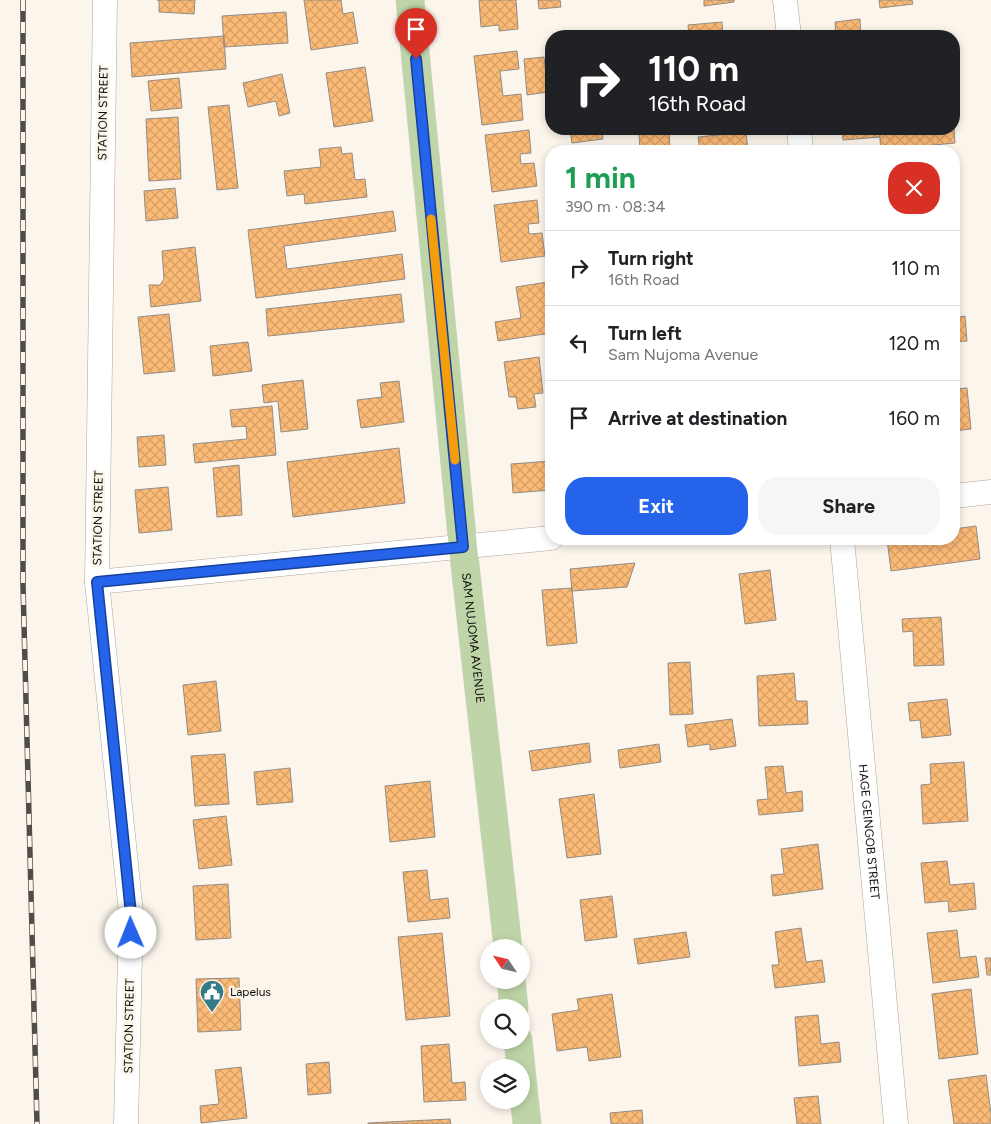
<!DOCTYPE html>
<html lang="en">
<head>
<meta charset="utf-8">
<style>
	:root { --surface:#fff; --page:#f6f6f6; --text:#202124; --muted:#757577; --line:#e0e0e0; --accent:#2563eb }
	body { margin:0; font-family:Figtree,sans-serif; background:var(--page); color:var(--text); height:100vh; display:flex; flex-direction:column; font-size:19px; white-space:nowrap }
	* { box-sizing:border-box; margin:0 }
	p { font-size:16px; color:var(--muted) }
	.icon { flex:none; width:28px; height:28px; fill:none; stroke:currentColor; stroke-width:2; stroke-linecap:round; stroke-linejoin:round }
	.map { position:relative; flex:1; overflow:hidden }
	.details { position:absolute; left:545px; top:145px; width:415px; height:400px; display:flex; flex-direction:column; background:var(--surface); border-radius:20px; box-shadow:0 2px 8px #0003 }
	.details>* { flex:none }
	.top-card { position:absolute; left:545px; top:30px; width:415px; height:105px; border-radius:20px; box-shadow:0 2px 8px #0003; background:#202124; color:#fff; overflow:hidden }
	.needle { width:32px; rotate:305deg }
	.fabs { position:absolute; left:480px; top:939px; display:grid; gap:10px }
	.fabs a { display:grid; place-items:center; width:50px; height:50px; border-radius:50%; background:var(--surface); box-shadow:0 2px 8px #0003; font-size:25px }
	.pin { position:absolute; display:grid; place-items:center; width:42px; height:42px; color:#fff; margin:-51px -21px; border-radius:50% 50% 50% 0; rotate:-45deg; box-shadow:0 0 5px #0007 }
	.pin .icon { rotate:45deg }
	.me { position:absolute; width:55px; margin:-28px; rotate:359deg; stroke-linejoin:round; filter:drop-shadow(0 0 4px #0008) }
	.turn { display:flex; align-items:center; gap:18px; height:105px; padding:0 20px; font-size:22px }
	.turn .icon { width:65px; height:65px; stroke-width:2.5 }
	.turn b { display:block; font-size:35px; line-height:42px }
	.round { display:grid; place-items:center; flex:none; width:52px; height:52px; border-radius:20px; background:var(--page) }
	.head { display:flex; align-items:center; justify-content:space-between; height:85px; padding:0 20px }
	h1 { font-size:30px; font-weight:700; line-height:38px; color:#1e9e55 }
	.action { display:flex; gap:10px; margin-top:auto; padding:10px 20px }
	.action a { flex:1; height:58px; border-radius:20px; background:var(--accent); color:#fff; font-size:20px; font-weight:700; line-height:58px; text-align:center }
	.action a+a { background:var(--page); color:var(--text) }
	ul { padding:0; list-style:none }
	li { display:flex; align-items:center; gap:15px; height:75px; padding:0 20px; border-top:1px solid var(--line) }
	li div { flex:1 }
	li b { display:block; font-size:19px }
	li em { font-style:normal }
	.map>svg:first-child { display:block }
	.building { fill:url(#building-cross-hatch); stroke:#948c84 }
	.lines { fill:none; stroke-linecap:round; stroke-linejoin:round }
	.minor-casing { stroke:#ada79d; stroke-width:25 }
	.major-casing { stroke:#d4d3d3; stroke-width:29 }
	.minor { stroke:#fff; stroke-width:24 }
	.major { stroke:#bfd5a7; stroke-width:28 }
	.rail-casing { stroke:#504d48; stroke-width:5.5 }
	.rail { stroke:#fbf5eb; stroke-width:4; stroke-dasharray:11; stroke-linecap:butt }
	.route-casing { stroke:#184099; stroke-width:12 }
	.route { stroke:#2563eb; stroke-width:9 }
	.slow { stroke:#f59e0b; stroke-width:9 }
	.labels { text-anchor:middle; dominant-baseline:central; stroke-width:5; stroke-linejoin:round; paint-order:stroke }
	.street-label { font-size:12px; fill:#0e0c09; stroke:#fbf5eb }
	.poi-label { font-size:12px; fill:#0e0c09; stroke:#fbf5eb; text-anchor:start }
</style>
</head>
<body>
<div class="map">
<svg width="991" height="1124" viewBox="0 0 991 1124">
	<defs>
		<pattern id="building-cross-hatch" width="8" height="8" patternUnits="userSpaceOnUse" patternTransform="scale(1.25)"><rect width="8" height="8" fill="#fbba76"/><path d="M0 0l8 8M0 8l8-8" fill="none" stroke="#d69f65"/></pattern>
	</defs>
	<rect width="100%" height="100%" fill="#fbf5eb"/>
	<path class="building" d="M157,0h38l-1,14 -35,-2v-12z
		M304,0h37l2,14 10,-2 5,31 -47,7z
		M479,0h37l2,29 -19,2v-6l-18,2z
		M538,0h22l1,7 -22,2z
		M704,0h30v2l-30,4z
		M879,0h33l1,4 -33,4z
		M286,12l2,31 -64,4 -2,-31z
		M860,19l1,17h-25l-1,-14z
		M722,22l1,14h-34l-1,-11z
		M224,36l2,33 -94,8 -2,-34z
		M517,51l2,18 -19,2 3,25 18,-2 2,26 -41,5 -8,-69z
		M544,57l4,35 -21,3 -3,-36z
		M365,67l8,54 -39,6 -8,-54z
		M282,74l8,39 -11,3 -3,-15 -28,6 -5,-24z
		M179,78l3,30 -31,3 -3,-30z
		M229,105l9,83 -21,2 -9,-83z
		M178,117l3,62 -32,2 -3,-62z
		M954,128l1,15 -74,7 -2,-21z
		M570,129h31l2,10 -31,4z
		M842,129h37l1,8 -37,3z
		M529,130l2,23 -11,1 1,10 13,-1 3,23 -45,6 -7,-57z
		M669,131l1,17 -30,3 -1,-17z
		M746,132l2,19h-48l-2,-14z
		M341,147l1,7 10,-1 3,27 10,-1 2,18 -62,7 -1,-10 -17,2 -3,-25 37,-4 -2,-18z
		M175,188l3,30 -32,3 -2,-30z
		M537,200l2,23 -11,1 1,10 13,-1 3,23 -44,6 -7,-57z
		M393,211l3,20 -112,15 3,23 115,-15 3,25 -149,19 -8,-68z
		M195,247l6,54 -50,6 -2,-22h11l4,-6 -2,-28z
		M548,282l3,19v32l-53,8 -3,-19 26,-4 -5,-31z
		M401,294l3,28 -136,14 -2,-27z
		M169,314l6,57 -31,3 -6,-57z
		M965,316l2,25 -13,1v-24z
		M248,342l4,29 -39,5 -3,-30z
		M539,357l4,36 -9,1 2,13 -18,2 -2,-12h-7l-5,-35z
		M303,380l5,49 -27,3 -3,-31 -14,2 -2,-18z
		M399,381l5,41 -43,6 -4,-28 25,-3 -2,-14z
		M967,388l4,41 -17,2v-42z
		M272,406l4,49 -81,8 -2,-19 54,-5 -1,-13 -14,1 -2,-17z
		M164,435l2,30 -27,2 -2,-30z
		M399,448l6,55 -112,14 -6,-55z
		M551,461v29l-38,3 -2,-29z
		M239,465l3,50 -25,2 -4,-49z
		M168,487l4,43 -33,3 -4,-43z
		M976,526l4,33 -89,12 -4,-32h67v-10z
		M635,563l-8,24 -55,4 -2,-22z
		M770,570l6,50 -31,4 -6,-50z
		M572,588l5,55 -30,3 -5,-56z
		M941,617l3,48 -30,1 -1,-35 -10,1 -1,-13z
		M690,662l3,52 -23,1 -2,-52z
		M794,673l2,28h11l1,23 -49,2 -2,-50z
		M216,681l5,50 -33,4 -5,-50z
		M947,699l4,36 -29,3 -2,-18 -10,1 -2,-18z
		M732,719l4,27 -26,4v-6l-22,3 -3,-22z
		M589,743l2,19 -59,9 -3,-20z
		M659,744l2,18 -41,6 -2,-18z
		M225,754l4,50 -34,2 -4,-50z
		M964,762l4,59 -45,3 -2,-39 10,-1 -1,-20z
		M783,766l3,27 16,-2 1,20 -44,4 -2,-15 11,-1 -3,-32z
		M290,768l3,34 -36,3 -3,-33z
		M430,781l5,56 -45,5 -5,-56z
		M594,794l7,60 -34,4 -8,-59z
		M226,816l6,49 -33,4 -6,-49z
		M818,844l5,45 -50,7 -2,-21 13,-1 -3,-25z
		M947,861l3,24 24,-2 2,26 -27,3 -1,-11 -23,2 -4,-40z
		M427,870l3,30 18,-2 2,20 -42,4 -5,-50z
		M228,884l3,54 -35,2 -3,-54z
		M612,896l5,41 -32,4 -5,-41z
		M801,928l5,34 16,-2 3,22 -50,6 -3,-23h7l-4,-33z
		M957,930l3,28 16,-2 3,21 -46,6 -6,-50z
		M686,932l4,25 -52,7 -4,-25z
		M442,933l8,83 -44,4 -8,-83z
		M985,958h6v17h-4z
		M239,978l2,52 -43,2 -2,-53z
		M971,989l7,65 -39,5 -7,-65z
		M612,994l9,63 -32,4 -2,-14 -30,4 -5,-37 27,-4 -2,-11z
		M818,1015l3,29 18,-2 2,20 -42,4 -4,-49z
		M449,1044l3,39 13,-1 1,18 -42,2 -3,-56z
		M329,1062l2,31 -23,2 -2,-31z
		M241,1067l6,51 -46,5 -1,-17 19,-2 -4,-34z
		M986,1075l5,39v10h-37l-6,-44z
		M818,1096l3,28h-24l-3,-26z
		M642,1110l1,14h-32l-1,-11z
		M450,1119l1,5h-83v-1z"/>
	<g class="lines">
		<defs>
			<g id="minor">
				<path d="M105,0l-8,582 34,331 -5,211"/>
				<path d="M785,0l4,36"/>
				<path d="M799,129l2,22"/>
				<path d="M954,496l37,-4"/>
				<path id="s1" d="M842,539l54,585"/>
				<path d="M97,582l454,-44"/>
			</g>
			<g id="major">
				<path id="s2" d="M410,0l53,547 45,401"/>
				<path d="M511,980l3,28"/>
				<path d="M518,1040l3,28"/>
				<path d="M521,1069l6,55"/>
			</g>
		</defs>
		<use href="#minor" class="minor-casing"/>
		<use href="#major" class="major-casing"/>
		<use href="#minor" class="minor"/>
		<use href="#major" class="major"/>
		<defs>
			<path id="rail" d="M23,0v585l14,539"/>
		</defs>
		<use href="#rail" class="rail-casing"/>
		<use href="#rail" class="rail"/>
	</g>
	<g class="lines">
		<defs>
			<path id="route" d="M131,933v-19l-34,-332 366,-35 -47,-488"/>
		</defs>
		<use href="#route" class="route-casing"/>
		<use href="#route" class="route"/>
		<path class="slow" d="M431,219l24,241"/>
	</g>
	<defs>
		<symbol id="civic-pin" viewBox="-11 -11 22 30"><path d="M0 17L-7.5 6A9.5 9.5 0 1 1 7.5 6Z" fill="#357a87" stroke="#fbf5eb"/><path d="M-.6-6.5H3V-4.5H.6V-3L4-1V1h2V6H-6V1h2V-1L-.6-3ZM-1.2 2.5V6h2.4V2.5Z" fill="#fff"/></symbol>
	</defs>
	<g fill-rule="evenodd">
		<use href="#civic-pin" x="198" y="978" width="28" height="38"/>
	</g>
	<g class="labels">
		<g class="street-label">
			<text transform="translate(103 113) rotate(-89)">STATION STREET</text>
			<text transform="translate(98 518) rotate(-89)">STATION STREET</text>
			<text stroke="none"><textPath href="#s2" startOffset="641">SAM NUJOMA AVENUE</textPath></text>
			<text stroke="none"><textPath href="#s1" startOffset="294">HAGE GEINGOB STREET</textPath></text>
			<text transform="translate(129 1026) rotate(-89)">STATION STREET</text>
		</g>
		<g class="poi-label">
			<text x="230" y="992">Lapelus</text>
		</g>
	</g>
</svg>
<div class="fabs">
<a><svg class="needle" viewBox="-14 -14 28 28"><path d="M0-13l5 13h-10z" fill="#e53935"/><path d="M0 13l5-13h-10z" fill="#757577"/></svg></a>
<a><svg class="icon" aria-label="search" viewBox="0 0 24 24"><circle cx="10" cy="10" r="6"/><path d="M15 15l6 6"/></svg></a>
<a><svg class="icon" aria-label="layers" viewBox="0 0 24 24"><path d="M12 4l9 5-9 5-9-5zM3 14l9 5 9-5"/></svg></a>
</div>
<div class="pin" style="left:416px;top:59px;background:#d93025"><svg class="icon" aria-label="arrive" viewBox="0 0 24 24"><path d="M6 21V4h12l-3 4 3 4H6"/></svg></div>
<svg class="me" style="left:131px;top:933px" viewBox="-20 -20 40 40"><circle r="19" fill="#fff"/><path d="M0-13L10 11 0 6-10 11z" fill="#2563eb"/></svg>
<div class="top-card">
<div class="turn"><svg class="icon" aria-label="right" viewBox="0 0 24 24"><path d="M7 20v-9h11M14 6l5 5-5 5"/></svg><div><b>110 m</b>16th Road</div></div>
</div>
<section class="details">
<div class="head"><div><h1>1 min</h1><p>390 m · 08:34</p></div><a class="round" style="background:#d93025;color:#fff"><svg class="icon" aria-label="close" viewBox="0 0 24 24"><path d="M6 6l12 12M18 6L6 18"/></svg></a></div>
<ul>
<li><svg class="icon" aria-label="right" viewBox="0 0 24 24"><path d="M7 20v-9h11M14 6l5 5-5 5"/></svg><div><b>Turn right</b><p>16th Road</p></div><em>110 m</em></li>
<li><svg class="icon" aria-label="left" viewBox="0 0 24 24"><path d="M17 20v-9H6M10 6l-5 5 5 5"/></svg><div><b>Turn left</b><p>Sam Nujoma Avenue</p></div><em>120 m</em></li>
<li><svg class="icon" aria-label="arrive" viewBox="0 0 24 24"><path d="M6 21V4h12l-3 4 3 4H6"/></svg><div><b>Arrive at destination</b></div><em>160 m</em></li>
</ul>
<div class="action"><a>Exit</a><a>Share</a></div>
</section>
</div>
</body>
</html>
